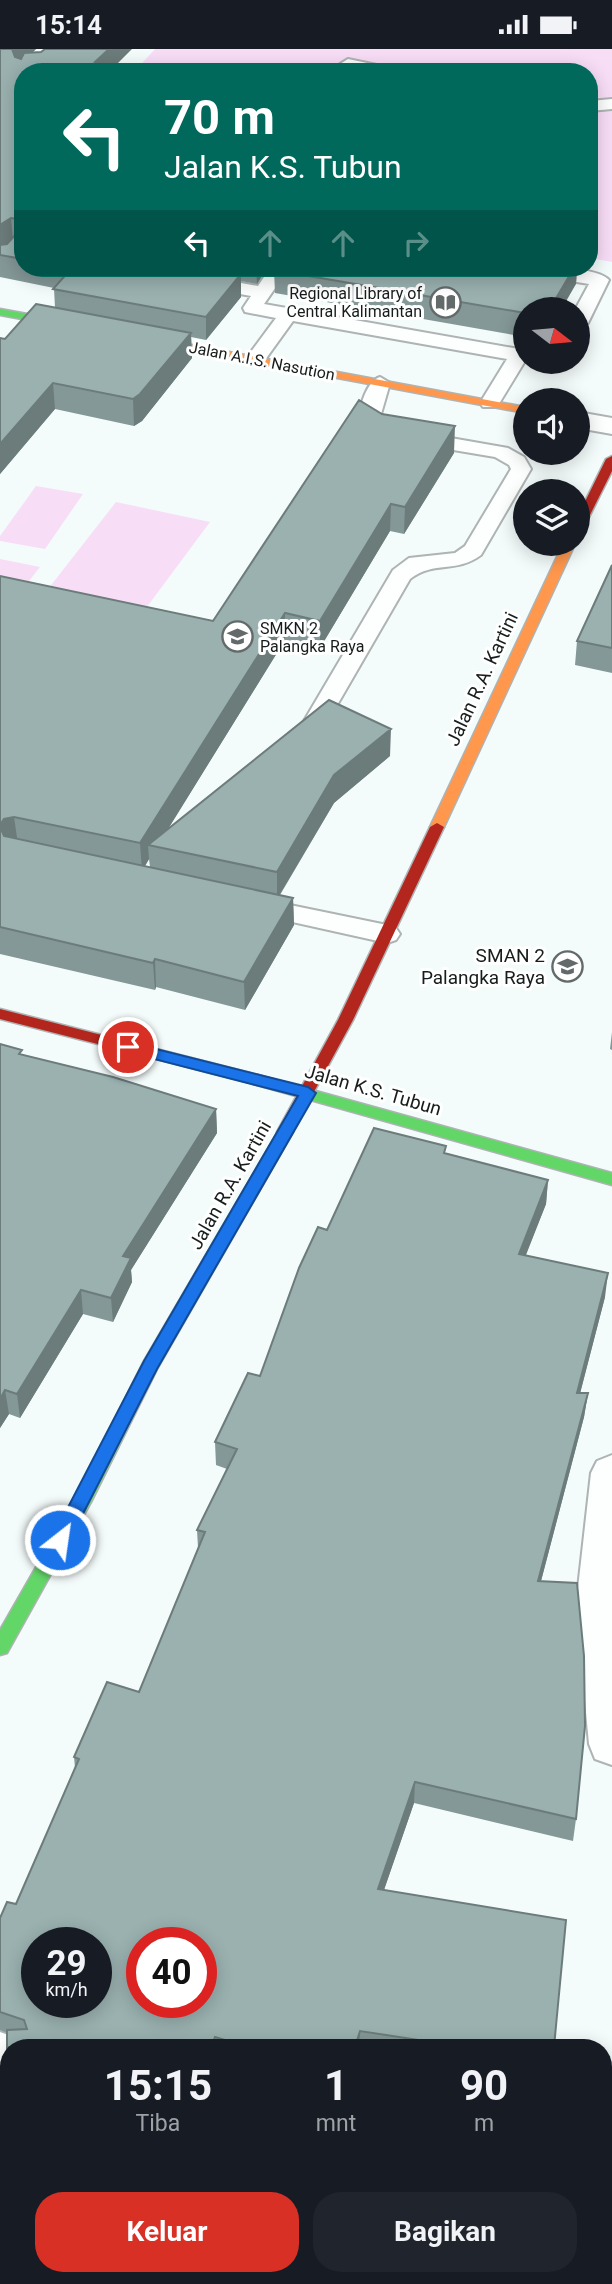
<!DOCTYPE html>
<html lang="id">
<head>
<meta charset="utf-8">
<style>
	:root { --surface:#171b24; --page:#20242c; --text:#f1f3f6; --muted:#9ea1a6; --accent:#d93025 }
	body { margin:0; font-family:Roboto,sans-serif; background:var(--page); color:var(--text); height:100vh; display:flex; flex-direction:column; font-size:26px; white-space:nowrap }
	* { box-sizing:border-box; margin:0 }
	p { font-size:23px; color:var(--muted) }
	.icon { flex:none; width:38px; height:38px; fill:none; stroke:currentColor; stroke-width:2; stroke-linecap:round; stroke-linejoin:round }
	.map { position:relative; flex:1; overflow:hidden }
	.panel { position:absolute; left:0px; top:1990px; width:612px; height:247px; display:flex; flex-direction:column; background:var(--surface); border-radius:28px 28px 0 0; box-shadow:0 4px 18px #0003 }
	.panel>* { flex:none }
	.hud { position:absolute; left:14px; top:14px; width:584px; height:214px; border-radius:28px; box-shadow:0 4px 18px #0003; background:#00695c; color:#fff; overflow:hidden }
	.needle { width:46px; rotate:106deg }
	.fabs { position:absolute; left:513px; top:248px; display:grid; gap:14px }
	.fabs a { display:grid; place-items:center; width:77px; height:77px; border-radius:50%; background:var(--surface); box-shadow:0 4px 18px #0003; font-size:35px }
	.speed { position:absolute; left:21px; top:1878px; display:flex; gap:14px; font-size:35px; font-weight:700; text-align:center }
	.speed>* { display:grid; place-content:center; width:91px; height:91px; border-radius:50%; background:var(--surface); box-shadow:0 4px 18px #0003; line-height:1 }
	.speed small { font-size:18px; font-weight:400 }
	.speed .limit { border:10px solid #d22; background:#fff; color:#111 }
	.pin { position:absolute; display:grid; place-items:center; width:60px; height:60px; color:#fff; margin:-30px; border:4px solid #fff; border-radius:50%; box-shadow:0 2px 7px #0007 }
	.me { position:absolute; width:77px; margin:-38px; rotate:30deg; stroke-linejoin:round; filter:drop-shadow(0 0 5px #0008) }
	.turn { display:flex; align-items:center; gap:24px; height:147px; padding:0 35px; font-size:32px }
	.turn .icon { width:91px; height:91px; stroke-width:2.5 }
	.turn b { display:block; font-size:49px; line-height:60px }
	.lanes { display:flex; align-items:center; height:66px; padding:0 35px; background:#0003; justify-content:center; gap:35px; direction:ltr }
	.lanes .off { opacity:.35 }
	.eta { display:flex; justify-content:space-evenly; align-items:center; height:119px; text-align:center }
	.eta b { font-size:42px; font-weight:700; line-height:49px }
	.cta { display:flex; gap:14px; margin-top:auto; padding:14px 35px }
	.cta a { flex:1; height:80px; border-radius:28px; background:var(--accent); color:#fff; font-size:28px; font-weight:700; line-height:80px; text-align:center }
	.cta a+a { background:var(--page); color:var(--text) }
	.status { display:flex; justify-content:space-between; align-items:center; height:49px; padding:0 35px; background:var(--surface); direction:ltr }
	.status svg { height:19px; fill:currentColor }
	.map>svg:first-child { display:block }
	.green { fill:#f8ddf7 }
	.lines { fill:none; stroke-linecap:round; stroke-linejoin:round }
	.lane-casing { stroke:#aeb3b3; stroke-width:4 }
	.street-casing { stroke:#aeb3b3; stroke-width:4 }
	.fast-casing { stroke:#aeb3b3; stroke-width:3 }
	.slow-casing { stroke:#aeb3b3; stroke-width:3 }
	.jam-casing { stroke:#aeb3b3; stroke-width:3 }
	.lane { fill:#fdfffe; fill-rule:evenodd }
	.street { fill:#fdfffe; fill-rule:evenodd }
	.fast { fill:#63d668; fill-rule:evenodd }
	.slow { fill:#ff974d; fill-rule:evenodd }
	.jam { fill:#b3261e; fill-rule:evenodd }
	.wall { fill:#849897; fill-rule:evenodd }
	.shaded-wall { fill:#6c7c7b }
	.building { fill:#9ab1b0; stroke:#6c7c7b; stroke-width:2; fill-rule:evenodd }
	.route { fill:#1a73e8; stroke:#114b97; stroke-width:2 }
	.labels { text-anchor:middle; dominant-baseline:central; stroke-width:6; stroke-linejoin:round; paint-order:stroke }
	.far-poi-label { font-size:16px; fill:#171c1c; stroke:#fff; text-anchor:end }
	.far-street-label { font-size:16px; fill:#171c1c; stroke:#fff }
	.street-label { font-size:19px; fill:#171c1c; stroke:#fff }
	.poi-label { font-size:19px; fill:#171c1c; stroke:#fff; text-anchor:end }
</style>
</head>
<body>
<div class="status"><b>15:14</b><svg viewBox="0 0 49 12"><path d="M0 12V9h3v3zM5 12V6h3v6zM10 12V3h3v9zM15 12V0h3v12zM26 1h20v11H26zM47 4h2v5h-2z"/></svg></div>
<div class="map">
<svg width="612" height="2235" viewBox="0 0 612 2235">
	<rect width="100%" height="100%" fill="#f4fcfb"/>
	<path class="green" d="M155,0h457v213l-22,-4v-186h-456z
		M36,437l47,8 -38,55 -45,-8v-5z
		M116,453l94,20 -72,97 -97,-21z
		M0,510l40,8 -14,18 -26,-5z"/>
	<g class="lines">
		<defs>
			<path id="lane" d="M348,10l48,10 2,3h-35l-21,-5 -2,-3z
				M612,50v10l-22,2v-10z
				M253,219h32l2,3 -23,33 255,45 6,2v10l-28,46h-14l-3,-4 27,-44 -214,-38 -31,43h-14l-3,-4 31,-42 -31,-6 -2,-4 8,-12 -55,-10 -2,-4 9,-6 55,10 8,-12 -11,-2z
				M519,219c19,-1 78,-2 90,12l-21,43 -10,6v-19h-3l14,-26 -61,-10z
				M380,328l10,6 -11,38 9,6 120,21 16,9 7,12 -50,86c-26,19 -46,5 -71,24l-85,147 -4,5h-16l-4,-5 92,-156 16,-12 46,-5 10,-7 46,-77 -2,-4 -14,-8 -113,-19 -20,-11c-7,-12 4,-46 18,-50z
				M256,849l131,27 9,3 4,6 -4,6 -9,3 -140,-31 -4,-6 4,-6z"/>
			<path id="street" d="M578,363l34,6v16l-34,-6z
				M612,1406v310l-17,-6 -6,-15 -13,-138 15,-133 6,-12z
				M0,1983l27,10 2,5h-20v38l-9,-3z
				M604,2121l8,1v54l-8,-1z"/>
			<path id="fast" d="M0,260l76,14 5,3 -5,3 -76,-14z
				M258,1026l354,98v12l-359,-101 -3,-4 3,-4z
				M285,1077l8,6 -136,237 -66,133 -84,151 -7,2v-25l79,-138 65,-131 136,-233z"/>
			<path id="slow" d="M138,286l387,72v6l-391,-73v-4z
				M563,495h12l-131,283 -2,3h-10l-2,-3z"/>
			<path id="jam" d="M612,407v15l-28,56 -6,3v-14l28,-57z
				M437,774l7,4 -91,193 -63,116h-10l-3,-4 61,-112 92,-193z
				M0,960l258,66 8,5 -8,5 -258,-66z"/>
		</defs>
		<use href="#lane" class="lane-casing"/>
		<use href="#street" class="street-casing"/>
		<use href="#fast" class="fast-casing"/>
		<use href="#slow" class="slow-casing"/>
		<use href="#jam" class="jam-casing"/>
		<use href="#lane" class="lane"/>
		<use href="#street" class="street"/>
		<use href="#fast" class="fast"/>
		<use href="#slow" class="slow"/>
		<use href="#jam" class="jam"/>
	</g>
	<path class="wall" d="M0,0h36l-4,4 -9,19v196h239v8l-5,8 -16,-3v16l-35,43 -15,-3 1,21 -50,63 -8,5 -79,-17 -55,65v-136l5,1 50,-31 -1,-20 -54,-11z
		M276,219h301l-1,16 -51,26v27l-250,-44 -1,-23z
		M382,365l72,39 -50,81 -14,-3 -70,117 -35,-8 -118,190 223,-74 -56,47 -54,92 13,3 1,27 -49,85 -89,-23 -1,3 -155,-36v-378l213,45zM149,810l1,8 -5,-1z
		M612,516v108l-37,-8 2,-24z
		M612,983v18l-2,-1z
		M22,1006l194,54 1,24 -86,137 1,12 -19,40 -30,-8 -63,104 -11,-4 -9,14z
		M446,1104l102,27 -2,24 -21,52 80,41 -25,96h8l-4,24 -43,164 35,238 -3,22 -159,-38 -30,87 170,157h-545v230h595l8,7h-612l4,-216 3,-3v-32l-7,-3v-112l16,-14 59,-136 -1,-11 65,-65 59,-144 -1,-18 30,-61 -11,-4 -1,-23 45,-66 67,-146z"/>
	<path class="shaded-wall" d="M12,0h24l-22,21z
		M109,0h23l-23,23h-14v-10z
		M11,169l2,22 -13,9v-24z
		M256,219h6v8l-5,8z
		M574,219h3l-1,16 -15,26h-12z
		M241,225v23l-35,43v-23z
		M191,284l1,25 -50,63 -8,5 -1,-27z
		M53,334l2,26 -55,65v-30z
		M455,377l-1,27 -50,81 1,-27z
		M391,455l-1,27 -70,117v-27z
		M285,564v27l-128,207 -9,-2 1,14 -7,12 -2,-28z
		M391,680l-1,27 -56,47 -57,96v-27l57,-97z
		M14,768l4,27 -11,2 -7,-15v-6l4,-6z
		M293,849l1,27 -49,85 -1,-28z
		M155,910l1,28 -1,3 -2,-27z
		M216,1060l1,24 -86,137 1,12 -19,40 -2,-24 12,-42z
		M548,1131l-2,24 -29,74 2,-24z
		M608,1224l-3,24 -31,120 3,-24z
		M81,1241l2,24 -63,104 -3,-24z
		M5,1341l4,24 -9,14v-29z
		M588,1344l-4,24 -49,187 3,-23z
		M415,1733l-1,21 -37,107 1,-21z
		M360,1982l-1,16h-4z"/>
	<path class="building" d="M0,0h12l3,8 6,2 3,-6 17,-1 4,-3h64l-14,13 9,2 -9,8h-72v148l-12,-2 -11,7z
		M23,183v27l-23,-4v-10l7,-1 9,-10h7z
		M67,219h137l37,6 -35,43 -153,-28 18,-20z
		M276,219h298l-25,42h-24v3l-251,-43z
		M36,255l155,29 -51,61 -7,5 -80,-16 -53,61v-106l5,1z
		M359,351l23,14 73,12 -50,81 -14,-3 -71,117 -35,-8 -145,230 -126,-26 -10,2 -4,6v-249l213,45z
		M612,516v83l-35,-7z
		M329,651l62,29 -57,46 -57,97 -129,-27z
		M0,778l4,9 289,62 -49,84 -89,-23 -2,4 -153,-36z
		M0,995l22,6 -3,4 94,23 103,32 -93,147 8,2 -20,40 -30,-8 -64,104 -12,-4 -5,9z
		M374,1079l72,18 -2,7 104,27 -29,74 89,19 -31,120h11l-50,188 39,2 7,73 1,70 -9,93 -161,-37 -37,107 188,31 -12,127h-90l-104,-16 -5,16h-107l-33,-10 -4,10h-202v230h595v-71l8,1v77h-612v-218l4,2 3,-3v-35l20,-1 -3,-9 -24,-8v-94l7,-16 9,2 63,-145 -5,-2 33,-75 32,10 66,-160 -8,-2 40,-81 -22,-7 33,-69 12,3 39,-108 19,-41 9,3zM37,1894h59v59h-59zM142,1894h59v59h-59z"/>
	<path class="route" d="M128,993l180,45 8,6 -159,276 -90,176 -7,2 -6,-2 -3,-5 93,-179 154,-265 -175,-45 -2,-4z"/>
	<defs>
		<symbol id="library-ring" viewBox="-11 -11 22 22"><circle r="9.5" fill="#fff" stroke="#646a6a" stroke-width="1.5"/><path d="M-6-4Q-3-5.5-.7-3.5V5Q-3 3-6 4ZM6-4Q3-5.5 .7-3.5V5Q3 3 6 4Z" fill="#646a6a"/></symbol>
		<symbol id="school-ring" viewBox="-11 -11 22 22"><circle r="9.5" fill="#fff" stroke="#646a6a" stroke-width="1.5"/><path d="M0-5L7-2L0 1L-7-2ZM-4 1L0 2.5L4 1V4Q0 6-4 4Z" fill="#646a6a"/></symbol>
	</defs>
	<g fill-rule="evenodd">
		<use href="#library-ring" x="428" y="236" width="35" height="35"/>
		<use href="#school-ring" x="220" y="570" width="35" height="35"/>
		<use href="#school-ring" x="550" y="900" width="35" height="35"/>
	</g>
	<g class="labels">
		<g class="far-poi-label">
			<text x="422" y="244">Regional Library of<tspan x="422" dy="18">Central Kalimantan</tspan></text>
			<text x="260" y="579" text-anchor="start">SMKN 2<tspan x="260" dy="18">Palangka Raya</tspan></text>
		</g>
		<g class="far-street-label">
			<text transform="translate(262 312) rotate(11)">Jalan A.I.S. Nasution</text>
		</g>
		<g class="street-label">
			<text transform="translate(482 630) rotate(-65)">Jalan R.A. Kartini</text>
			<text transform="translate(373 1041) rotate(16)">Jalan K.S. Tubun</text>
			<text transform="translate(230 1136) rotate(-60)">Jalan R.A. Kartini</text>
		</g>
		<g class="poi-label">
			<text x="545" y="906">SMAN 2<tspan x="545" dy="22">Palangka Raya</tspan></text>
		</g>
	</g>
</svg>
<div class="fabs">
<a><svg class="needle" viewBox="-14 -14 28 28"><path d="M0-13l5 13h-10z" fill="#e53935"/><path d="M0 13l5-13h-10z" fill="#9ea1a6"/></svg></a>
<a><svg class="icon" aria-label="sound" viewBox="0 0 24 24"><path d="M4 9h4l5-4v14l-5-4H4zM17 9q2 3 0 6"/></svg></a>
<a><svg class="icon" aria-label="layers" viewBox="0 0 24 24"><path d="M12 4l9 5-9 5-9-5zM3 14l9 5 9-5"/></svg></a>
</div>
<div class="speed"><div>29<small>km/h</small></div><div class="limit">40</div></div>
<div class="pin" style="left:128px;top:998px;background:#d93025"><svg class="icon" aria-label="arrive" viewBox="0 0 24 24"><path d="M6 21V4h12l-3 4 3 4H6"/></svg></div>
<svg class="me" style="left:60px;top:1491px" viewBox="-20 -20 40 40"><circle r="17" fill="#1a73e8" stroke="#fff" stroke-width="3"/><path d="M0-11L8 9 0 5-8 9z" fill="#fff"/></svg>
<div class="hud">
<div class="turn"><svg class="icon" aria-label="left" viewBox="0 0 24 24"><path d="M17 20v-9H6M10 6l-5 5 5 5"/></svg><div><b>70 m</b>Jalan K.S. Tubun</div></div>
<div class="lanes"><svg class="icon" aria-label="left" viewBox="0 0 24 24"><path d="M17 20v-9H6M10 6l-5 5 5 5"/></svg><svg class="icon off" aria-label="ahead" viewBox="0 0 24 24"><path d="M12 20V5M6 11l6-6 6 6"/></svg><svg class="icon off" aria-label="ahead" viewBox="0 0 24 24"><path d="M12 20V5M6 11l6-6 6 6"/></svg><svg class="icon off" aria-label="right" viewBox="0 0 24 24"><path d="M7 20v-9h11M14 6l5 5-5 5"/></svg></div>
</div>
<section class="panel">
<div class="eta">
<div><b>15:15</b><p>Tiba</p></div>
<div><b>1</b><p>mnt</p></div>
<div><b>90</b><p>m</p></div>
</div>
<div class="cta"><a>Keluar</a><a>Bagikan</a></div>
</section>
</div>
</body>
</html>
